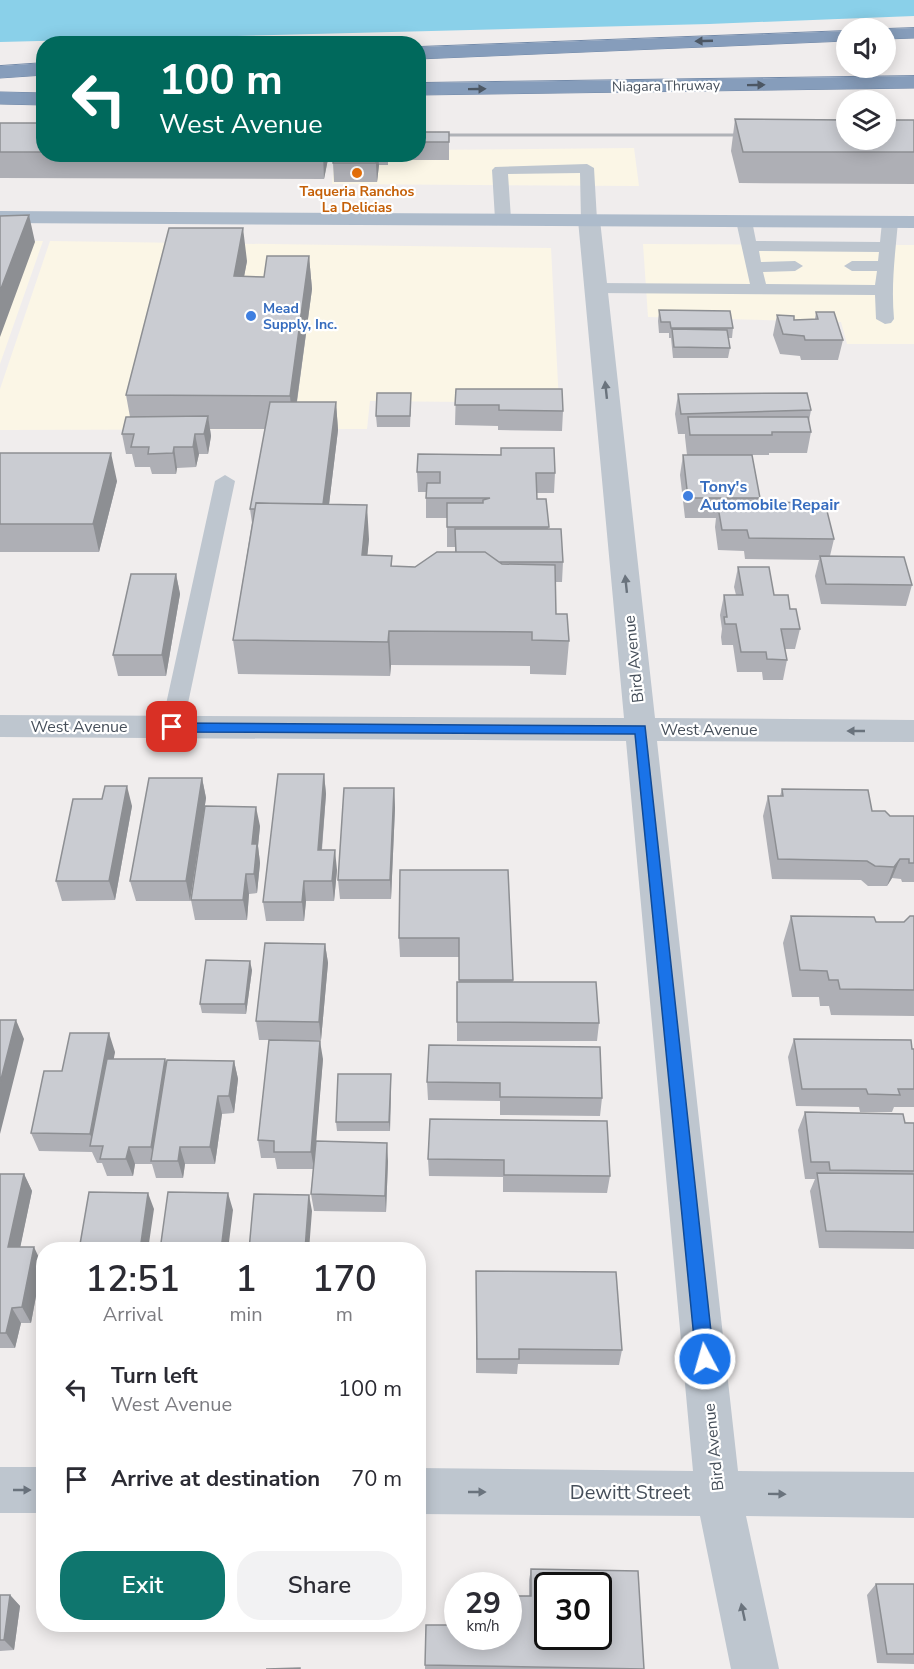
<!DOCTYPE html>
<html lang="en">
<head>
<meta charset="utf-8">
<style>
	:root { --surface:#fff; --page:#f2f2f3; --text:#2b2b33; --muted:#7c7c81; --accent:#0f766e }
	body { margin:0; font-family:"Nunito Sans",sans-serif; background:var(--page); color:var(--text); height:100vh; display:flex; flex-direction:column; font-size:22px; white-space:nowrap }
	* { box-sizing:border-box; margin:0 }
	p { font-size:20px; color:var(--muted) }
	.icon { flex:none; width:33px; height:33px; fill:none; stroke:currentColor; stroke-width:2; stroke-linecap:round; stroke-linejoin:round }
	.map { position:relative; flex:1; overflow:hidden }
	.side { position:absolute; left:36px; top:1242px; width:390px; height:390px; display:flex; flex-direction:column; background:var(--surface); border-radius:24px; box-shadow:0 3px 15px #0003 }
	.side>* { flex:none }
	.banner { position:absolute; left:36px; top:36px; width:390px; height:126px; border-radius:24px; box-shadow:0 3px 15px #0003; background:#00695c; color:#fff; overflow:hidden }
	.buttons { position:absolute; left:836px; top:18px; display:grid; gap:12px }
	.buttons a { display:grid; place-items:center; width:60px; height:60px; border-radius:50%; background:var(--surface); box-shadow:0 3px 15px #0003; font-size:30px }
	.speed { position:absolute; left:444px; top:1572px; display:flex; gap:12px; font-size:30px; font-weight:700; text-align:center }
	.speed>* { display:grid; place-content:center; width:78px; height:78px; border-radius:50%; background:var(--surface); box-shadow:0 3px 15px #0003; line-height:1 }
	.speed small { font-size:15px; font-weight:400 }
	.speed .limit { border:3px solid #111; border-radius:9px; background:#fff; color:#111 }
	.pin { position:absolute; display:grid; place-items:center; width:51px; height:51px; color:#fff; margin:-26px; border-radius:12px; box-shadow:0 3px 9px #0006 }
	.me { position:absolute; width:66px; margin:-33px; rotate:354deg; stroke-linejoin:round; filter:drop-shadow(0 0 4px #0008) }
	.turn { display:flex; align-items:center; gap:21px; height:126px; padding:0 24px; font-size:27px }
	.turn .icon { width:78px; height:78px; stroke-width:2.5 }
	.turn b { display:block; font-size:42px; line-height:51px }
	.eta { display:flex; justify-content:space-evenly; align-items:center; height:102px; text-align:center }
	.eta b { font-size:36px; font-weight:600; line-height:42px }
	.button { display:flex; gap:12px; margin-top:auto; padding:12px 24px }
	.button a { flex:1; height:69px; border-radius:24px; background:var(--accent); color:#fff; font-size:24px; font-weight:600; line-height:69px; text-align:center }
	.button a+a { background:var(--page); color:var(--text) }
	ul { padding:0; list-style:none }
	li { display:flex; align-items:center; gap:18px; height:90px; padding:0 24px }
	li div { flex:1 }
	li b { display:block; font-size:22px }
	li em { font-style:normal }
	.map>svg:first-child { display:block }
	.commercial { fill:#fbf6e6 }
	.water { fill:#8ad0e9 }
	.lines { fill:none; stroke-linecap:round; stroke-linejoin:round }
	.motorway-casing { stroke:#7188a7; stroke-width:1 }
	.service { fill:#bec6cf; fill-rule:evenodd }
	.minor { fill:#bec6cf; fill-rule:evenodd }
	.primary { fill:#adbbcb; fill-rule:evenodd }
	.motorway { fill:#869dbb; fill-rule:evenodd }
	.rail { stroke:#afb2b7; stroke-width:3 }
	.wall { fill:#aeafb5 }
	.shaded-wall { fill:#8d8f93 }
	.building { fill:#caccd2; stroke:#8d8f93; stroke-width:1.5; fill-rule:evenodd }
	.oneway { fill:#4c5764 }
	.oneway2 { fill:#6a737d }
	.route { fill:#1a73e8; stroke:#114b97; stroke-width:1.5 }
	.food-dot { fill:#e8710a; stroke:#fff; stroke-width:2 }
	.shop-dot { fill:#3f7fe0; stroke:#fff; stroke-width:2 }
	.labels { text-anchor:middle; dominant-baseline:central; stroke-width:4.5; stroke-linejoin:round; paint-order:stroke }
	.far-street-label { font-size:14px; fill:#464f5a; stroke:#fff }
	.far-food-label { font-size:14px; font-weight:bold; fill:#c56008; stroke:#fff }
	.far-shop-label { font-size:14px; font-weight:bold; fill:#366cbe; stroke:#fff; text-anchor:start }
	.shop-label { font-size:16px; font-weight:bold; fill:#366cbe; stroke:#fff; text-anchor:start }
	.street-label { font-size:16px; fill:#464f5a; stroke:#fff }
	.near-street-label { font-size:20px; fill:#464f5a; stroke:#fff }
</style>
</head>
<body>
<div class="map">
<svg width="914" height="1669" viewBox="0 0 914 1669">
	<rect width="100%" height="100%" fill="#f0eded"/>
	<path class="commercial" d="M634,148l5,38 -307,-2 3,-29 83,-1 1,-4z
		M0,241h43l-43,123z
		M50,241l501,7 8,155 -189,-2 -3,28 -367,1v-41z
		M643,244l271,1v99h-67l-6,-22 -193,-5z"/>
	<path class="water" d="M0,0h914v16l-205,8 -709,18z"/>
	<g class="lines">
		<defs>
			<path id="motorway" d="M914,28v10l-29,1v-10z
				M846,31v10l-428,18v-12z
				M44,63v12l-44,3v-12z
				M914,76v12l-496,7v-12z
				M0,92l44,1v12l-44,-1z"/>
		</defs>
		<use href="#motorway" class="motorway-casing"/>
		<path class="service" d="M587,164l7,4 3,52 -2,3h-12l-2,-3 -1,-47 -72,1 3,45 -8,5 -8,-5 -3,-49 3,-3z
			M744,216l8,5 4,20 124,1 2,-20 8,-5 6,2 2,3c-3,33 -7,63 -4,97l-3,4 -6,1 -9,-5 -1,-24 -279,-2 -8,-5 8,-5 154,1 -14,-63zM759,251l120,1 -1,9h-26l-8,5 8,5h25l-2,14 -109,-1 -3,-12 32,-1 8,-5 -8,-5 -34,1z
			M225,475l10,6 -52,246 -3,6 -8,2 -8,-2 -3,-6 54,-246z"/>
		<path class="minor" d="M589,214l8,1 3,5 55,498 259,2v22l-257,-1 81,730 176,1v46l-168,-2 33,153h-48l-31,-153 -282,-2v-46l275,3 -67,-730 -626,-4v-22l624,3 -46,-498 3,-5z
			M0,1467h44v46h-44z"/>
		<path class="primary" d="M0,211l914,5v12l-914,-5z"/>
		<use href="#motorway" class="motorway"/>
		<path class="rail" d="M418,135h332"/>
	</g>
	<path class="wall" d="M735,119l179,1v64l-175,-1 -8,-32z
		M0,123h44v31h285l-5,25 -324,-1z
		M418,132h31v28h-61v5h-9l-2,17h-43l-1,-19 1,-9h84z
		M309,256l3,33 -15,113h39l2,28 -9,74 40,35 -2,16 25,1v10l23,1 40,-15v-5h-8v-29h-21v-26h-8l-1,-20 138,1 -1,20h-17v6l12,28 -1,2 15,33 -1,20h-7l1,32 13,27 -3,34 -36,-1v-8l-139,-1 -1,11 -152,-2 -5,-34 19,-117 -2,-14 15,-80h-55l1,7 -3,18h-9l-3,13 -19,1 -1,6h-24l-2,-7h-15l-3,-13h-6l-4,-20 8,-17 -4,-22 121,-134 -3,15 20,1z
		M659,310l74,18 -1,10h-4l2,10 -2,10h-55l-2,-20h-2v-5h-10l-1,-12z
		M816,312l27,28 -5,20h-37l-1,-4 -20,-2 -7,-19 4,-20 17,5 21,-1z
		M456,389l107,22 -1,20 -64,-1v-4l-43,-1z
		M678,394l133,16 -2,11 2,11 -4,21h-38v2h-82l-2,-18v-3h-7l-3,-20z
		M411,404l-1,23h-33l-1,-11z
		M0,453l117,28 -18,71h-99z
		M683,455l77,43 -2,9h3l1,-5 72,37 -4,17 82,29 -6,21 -85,-2 -6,-28 4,-16 -74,-1 -1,-8 -26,-1 -3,-23 1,-9h-31l-5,-43z
		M738,567l36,28 16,14 10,20 -5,20h-10l2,11 -4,20h-20l-1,-8h-25l-4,-27h-11l-1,-8 1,-8 -2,-14 4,-20h12l-2,-8z
		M176,574l4,20 -14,82h-48l-5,-21z
		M324,774l2,20 -4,56 15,20 -3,31h-28l-2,20h-38l-3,-19z
		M202,778l4,20 -16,103h-54l-6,-20z
		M394,788l1,20 -4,91h-51l-2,-19z
		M782,789l90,22 18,5h24v66h-12l-1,-3 -9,-1 -5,8h-19l-7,-6 -89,-1 -9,-63 5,-20h12z
		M102,799l30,7 -17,94 -53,1 -6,-20z
		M260,826l-2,20 2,17 -3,30 -8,1 -2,26h-52l-4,-20z
		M508,870l5,112 86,41 -2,18h-140v-59h2v-25h-59l-1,-19z
		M791,916l85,6h28l10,-6v100l-83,-1 -2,-9h-9l-1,-9h-27l-9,-54z
		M325,944l3,19 -7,77h-62l-3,-19z
		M252,970l-6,44 -44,-1 -2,-9z
		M794,1039l120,10v58h-20l-2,5h-32l-1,-5 -63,-1 -8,-49z
		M429,1045l173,53 -2,18 -100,-1v-14l-72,-1 -1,-18z
		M115,1052l-2,7h52l1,6 68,-4 4,18 -4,34 -12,1 -7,50h-30l-2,14h-27l-4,-14h-17l-2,12h-26l-5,-13h-5l-5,-11 -53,-1 -8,-18 31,-62z
		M323,1059l-9,100 74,2 -2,51 -72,-1 -3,-17 2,-25h-36l-2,-11h-14l-3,-18z
		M391,1074l-1,57h-53l-1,-9z
		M805,1112l109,11v126l-95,-1 -9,-57 5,-12h-10l-7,-49z
		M430,1119l180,57 -3,17 -104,-1v-15l-74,-1 -1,-17z
		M0,1174h24l8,17 -12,56 22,17 -11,59h-10l-6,25h-15z
		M476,1271l146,79 -3,15 -101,-1 -1,10 -41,-1z
		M531,1569l113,100h-219v-4l29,-40 75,-29v-16z
		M876,1584h38v80l-37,-1 -10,-68z
		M0,1595h10l10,11 -6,44 -14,1z"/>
	<path class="shaded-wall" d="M323,154h6l-5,25z
		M377,154h1l1,11 -2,17 -1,-19z
		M29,215l6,27 -35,95v-46z
		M243,228l4,33 -9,48 -4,-33z
		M309,256l3,33 -19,140 -3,-33z
		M336,402l2,28 -13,108 -3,-28z
		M208,416l3,20 -3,18 -4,-20z
		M195,434l4,20 -3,13 -3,-20z
		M174,447l3,21 -1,6 -3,-21z
		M111,453l6,28 -18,71 -6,-28z
		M367,505l2,34 -5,51 -2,-35z
		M176,574l4,20 -14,82 -4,-21z
		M389,631l2,34 -1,11 -2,-34z
		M324,774l2,20 -6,76 -2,-20z
		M202,778l4,20 -16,103 -4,-20z
		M127,786l5,20 -17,94 -6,-19z
		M394,788l1,20 -4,91 -1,-19z
		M256,807l4,19 -2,20 2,17 -3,30 -3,-19 -2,-30z
		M335,850l2,20 -3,31 -2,-20z
		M900,859l-8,19 -5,8 7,-19z
		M246,874l3,20 -2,26 -4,-20z
		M304,881l2,20 -2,20 -2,-19z
		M325,944l3,19 -7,77 -2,-18z
		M250,961l2,9 -6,44 -1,-10z
		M16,1020l8,19 -24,95v-51z
		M109,1033l6,19 -17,94h-3l-5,-12z
		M320,1041l3,18 -9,110 -3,-17z
		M165,1059l5,19 -15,83 -4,-14z
		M234,1061l4,18 -4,34 -5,-17z
		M391,1074v9l-1,48 -1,-9z
		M218,1096l4,18 -7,50 -5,-17z
		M387,1143l1,18 -2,51 -1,-16z
		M129,1147l6,17 -2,12 -7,-17z
		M180,1147l5,17 -2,14 -5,-17z
		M24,1174l8,17 -15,72 -9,-16z
		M148,1193l6,16 -6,41h-8z
		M228,1193l5,17 -5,40h-7z
		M309,1195l3,16 -3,39h-4z
		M34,1247l8,17 -11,59 -9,-16z
		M12,1308l9,15 -6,25 -9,-15z
		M10,1595l10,11 -6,44 -10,-10z"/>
	<path class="building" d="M735,119l111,1v20h39v-20h29v32h-171z
		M0,123h44v29h-44z
		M418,132h31v10h-31z
		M334,154h43l-1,9h-43z
		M29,215l-29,76v-75z
		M169,228h74l-9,48 30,1 3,-21h42l-19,140 -164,-1z
		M659,310l71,1 3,17h-62l-1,-6h-9z
		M816,312h18l9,28h-38l-1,-4 -21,-2 -6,-19 17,1v4l24,-1z
		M672,329l55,1 3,18 -56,-1z
		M456,389h106l1,22 -64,-1v-5h-44z
		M377,393h34l-1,23h-34z
		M807,393l4,17 -130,4 -3,-20z
		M270,402h66l-13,102 -67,-1 -1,6h-5z
		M208,416l-4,18h-9l-2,13h-19l-1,6 -25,1 1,-7h-18l3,-13h-12l4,-17z
		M688,417h120l3,15h-39v3h-82z
		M501,448h53l1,25h-19l1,26h9l3,28h-102v-24h36v-3l7,-2h-64l1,-15h13v-11h-23l1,-18 83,1z
		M0,453h111l-18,71h-93z
		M683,455h69l8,43h-72z
		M762,502l63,1 9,36 -85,-1 -2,-8h-25l-4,-23h45z
		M256,503l111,2 -5,50 30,1 -1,10 24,1 22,-15h48l17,12 53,1 1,49h11l2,27 -37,-1v-8l-143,-1 -1,11 -155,-2z
		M455,529h106l2,33h-64l-14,-10h-29z
		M820,556l84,1 8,28 -86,-1z
		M738,567h31l5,28h14l2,14h6l4,20h-19l6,31 -20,-1 -1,-7h-25l-5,-28h-11l-1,-7h3l-3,-22h19z
		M131,574h45l-14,81h-49z
		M278,774h46l-6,76h17l-3,31h-28l-2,21h-39z
		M149,778h53l-16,103h-56z
		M105,786h22l-18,95h-53l17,-82h29z
		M344,788h50l-4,92h-52z
		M782,789l86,1 4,21h13l5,5h24v47h-5v-4h-9l-6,8 -19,-1 -8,-5 -89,-2 -10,-63h15z
		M205,806l51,1 -4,37h5l-3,30h-8l-3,26h-52z
		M400,870h108l5,110h-54v-42h-60z
		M791,916l83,1 2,5h28l6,-6h4v74l-74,-1 -2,-9h-9l-2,-9 -27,-1z
		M265,943l60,1 -6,78 -63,-1z
		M206,960l44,1 -5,43h-45z
		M457,982h139l3,41 -142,-1z
		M0,1020h16l-16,63z
		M70,1033h39l-19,101 -59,-1 13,-62h18z
		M794,1039l117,1 1,9h2v40h-16l2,6 -32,-1 -2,-5h-64z
		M269,1040l51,1 -9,111h-37v-11l-16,-1z
		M429,1045l171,2 2,51 -102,-1v-14l-73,-1z
		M107,1059h58l-14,88h-22l-3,12h-26l3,-13h-13z
		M167,1060l67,1 -5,35h-11l-8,51h-30l-2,14h-27z
		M338,1074h53l-2,48h-53z
		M805,1112l98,2 2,9h9v48l-84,-1 -1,-8h-18z
		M430,1119l177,2 3,55 -106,-1v-15l-76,-1z
		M316,1141l71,2 -2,53 -74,-2z
		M817,1173l97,1v58l-88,-1z
		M0,1174h24l-16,73h26l-12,60 -10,1 -6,25h-6z
		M89,1192l59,1 -8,57h-61z
		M168,1192l60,1 -7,57h-61z
		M254,1194l55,1 -4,55h-56z
		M476,1271l140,1 6,78 -103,-1v10h-42z
		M531,1569l107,2 6,98 -219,-4 1,-40h28v-31l4,1v41h50v-40h23zM548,1586h50v50h-50z
		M876,1584h38v70h-27z
		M0,1595h10l-6,45h-4z
		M300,1668v1h-34z"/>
	<defs><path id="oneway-solid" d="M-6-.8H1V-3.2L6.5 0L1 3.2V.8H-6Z" transform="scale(1.5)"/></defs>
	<g class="oneway">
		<use href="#oneway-solid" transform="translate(704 41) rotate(178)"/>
		<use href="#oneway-solid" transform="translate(756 85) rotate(-1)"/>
		<use href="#oneway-solid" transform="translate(477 89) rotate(-1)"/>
	</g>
	<g class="oneway2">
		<use href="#oneway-solid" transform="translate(606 390) rotate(-96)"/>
		<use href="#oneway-solid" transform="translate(626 584) rotate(-96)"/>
		<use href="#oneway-solid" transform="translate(856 731) rotate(-180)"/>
		<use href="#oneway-solid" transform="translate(22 1490)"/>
		<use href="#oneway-solid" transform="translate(477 1492)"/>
		<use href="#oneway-solid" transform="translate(777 1494) rotate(1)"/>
		<use href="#oneway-solid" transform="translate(743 1612) rotate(-102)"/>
	</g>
	<path class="route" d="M172,723l473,3 69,633 -3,6 -6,2 -6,-2 -3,-6 -61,-625 -463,-2 -6,-5z"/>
	<circle class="food-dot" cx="357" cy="173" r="6"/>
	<g class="shop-dot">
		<circle cx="251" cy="316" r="6"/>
		<circle cx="688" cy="496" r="6"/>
	</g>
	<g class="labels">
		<g class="far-street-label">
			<text transform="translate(666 86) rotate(-1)">Niagara Thruway</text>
		</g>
		<g class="far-food-label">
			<text x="357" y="191">Taqueria Ranchos<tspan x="357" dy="16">La Delicias</tspan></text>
		</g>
		<g class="far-shop-label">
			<text x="263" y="308">Mead<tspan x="263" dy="16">Supply, Inc.</tspan></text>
		</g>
		<g class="shop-label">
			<text x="700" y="487">Tony's<tspan x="700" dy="18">Automobile Repair</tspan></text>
		</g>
		<g class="street-label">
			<text transform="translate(634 659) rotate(-96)">Bird Avenue</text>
			<text x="79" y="727">West Avenue</text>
			<text x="709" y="730">West Avenue</text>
			<text transform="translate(714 1447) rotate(-96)">Bird Avenue</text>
		</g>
		<g class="near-street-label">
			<text x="630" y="1492">Dewitt Street</text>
		</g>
	</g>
</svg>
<div class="buttons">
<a><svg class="icon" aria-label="sound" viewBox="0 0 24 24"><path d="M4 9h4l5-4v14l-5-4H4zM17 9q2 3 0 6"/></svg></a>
<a><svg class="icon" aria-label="layers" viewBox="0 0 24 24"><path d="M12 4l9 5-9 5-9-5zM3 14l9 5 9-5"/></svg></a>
</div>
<div class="speed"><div>29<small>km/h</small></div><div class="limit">30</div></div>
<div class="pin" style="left:172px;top:727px;background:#d93025"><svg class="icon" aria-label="arrive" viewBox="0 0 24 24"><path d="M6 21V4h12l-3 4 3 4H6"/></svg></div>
<svg class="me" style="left:705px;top:1359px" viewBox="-20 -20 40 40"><circle r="17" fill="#1a73e8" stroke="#fff" stroke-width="3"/><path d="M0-11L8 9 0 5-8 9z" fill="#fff"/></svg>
<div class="banner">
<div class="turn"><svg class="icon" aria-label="left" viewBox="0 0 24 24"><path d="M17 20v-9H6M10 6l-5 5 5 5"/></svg><div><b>100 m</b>West Avenue</div></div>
</div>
<section class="side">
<div class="eta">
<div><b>12:51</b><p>Arrival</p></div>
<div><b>1</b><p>min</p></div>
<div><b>170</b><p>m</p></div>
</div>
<ul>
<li><svg class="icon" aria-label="left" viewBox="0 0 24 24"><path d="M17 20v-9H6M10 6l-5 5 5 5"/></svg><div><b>Turn left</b><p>West Avenue</p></div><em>100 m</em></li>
<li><svg class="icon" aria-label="arrive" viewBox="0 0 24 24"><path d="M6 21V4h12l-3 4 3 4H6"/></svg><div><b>Arrive at destination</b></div><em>70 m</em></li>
</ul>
<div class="button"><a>Exit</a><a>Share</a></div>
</section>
</div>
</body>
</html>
